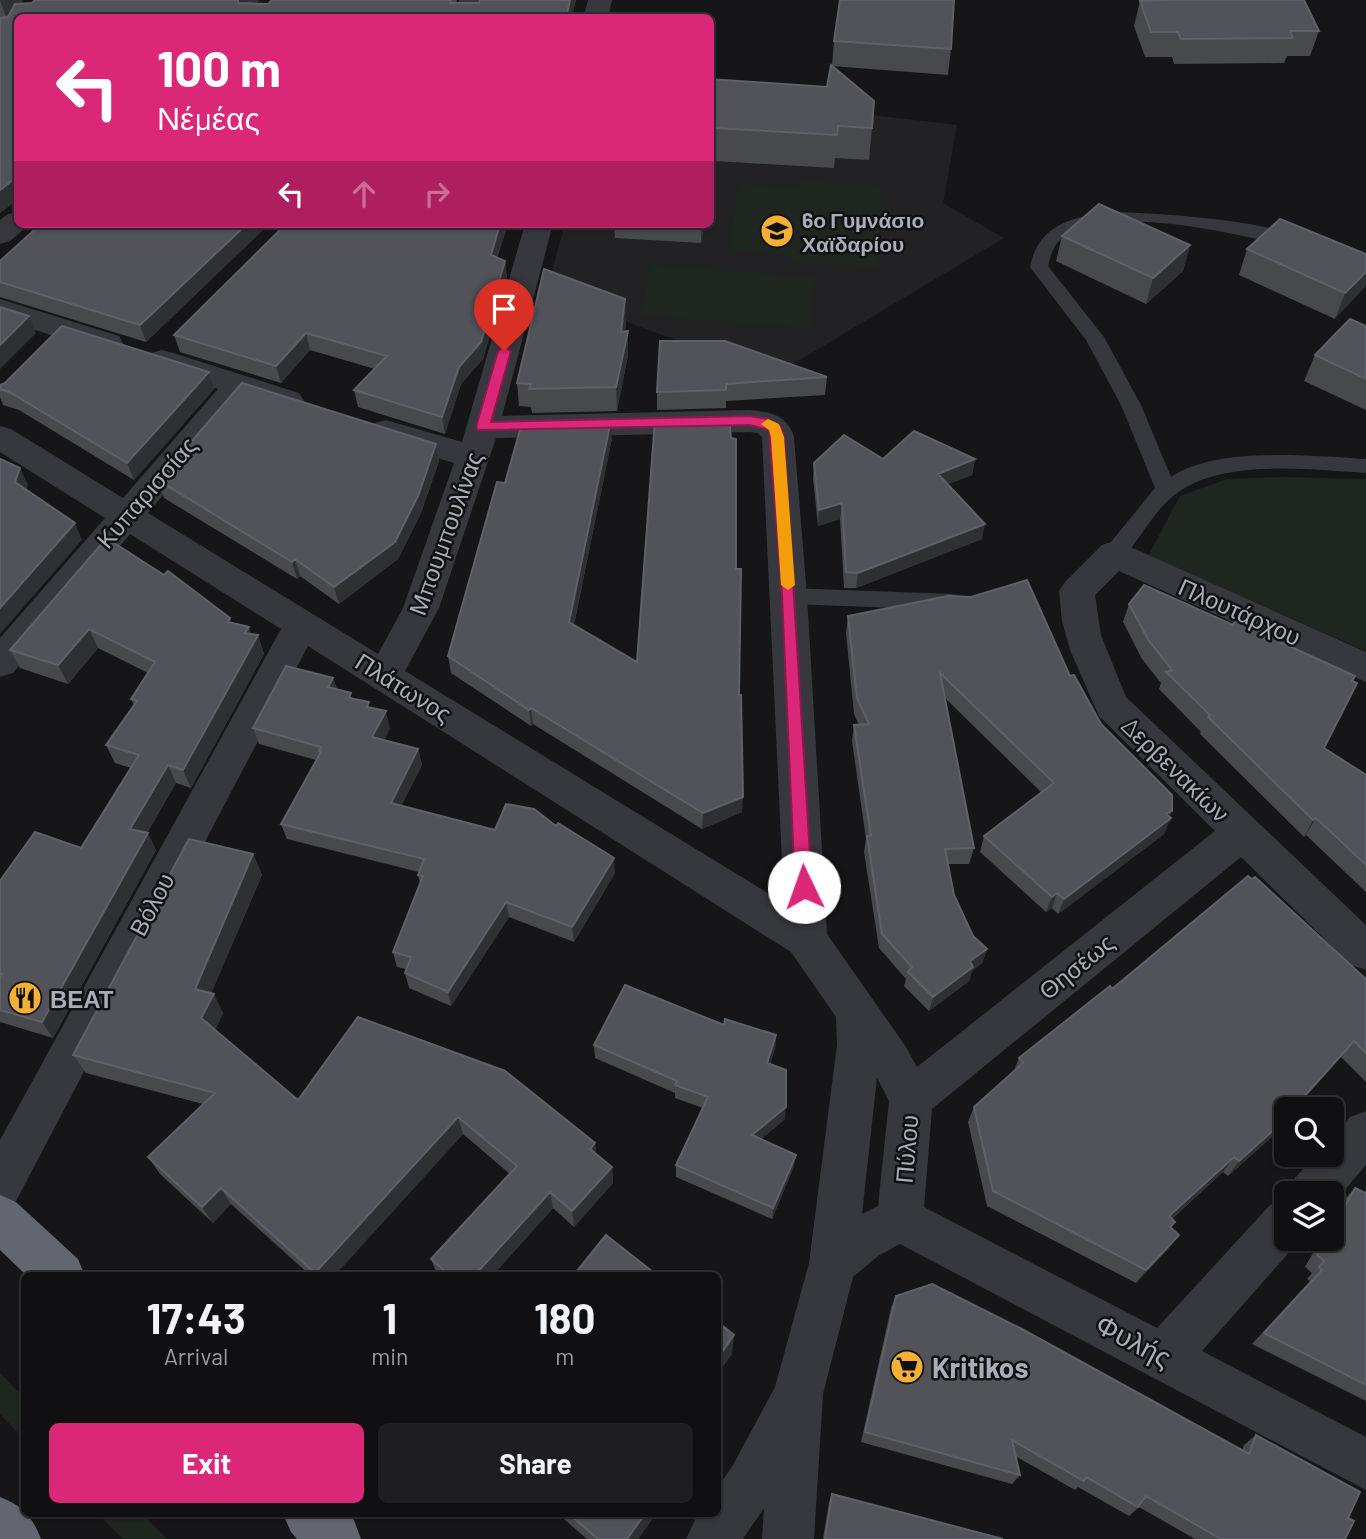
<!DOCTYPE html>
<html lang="en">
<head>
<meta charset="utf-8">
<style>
	:root { --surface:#101012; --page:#1e1e20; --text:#f1f3f6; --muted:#9c9d9f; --line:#303032; --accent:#db2777 }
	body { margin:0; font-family:Barlow,sans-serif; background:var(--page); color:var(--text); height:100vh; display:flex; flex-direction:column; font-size:26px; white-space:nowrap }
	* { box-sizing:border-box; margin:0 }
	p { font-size:23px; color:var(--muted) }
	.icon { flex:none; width:38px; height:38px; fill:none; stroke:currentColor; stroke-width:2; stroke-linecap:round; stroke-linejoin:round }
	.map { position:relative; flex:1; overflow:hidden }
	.details { position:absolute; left:21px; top:1272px; width:700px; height:245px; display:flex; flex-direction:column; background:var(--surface); border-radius:10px; box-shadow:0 2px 5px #0004,0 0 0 2px var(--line) }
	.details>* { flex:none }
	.banner { position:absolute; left:14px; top:14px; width:700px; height:214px; border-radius:10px; box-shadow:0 2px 5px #0004,0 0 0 2px var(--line); background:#db2777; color:#fff; overflow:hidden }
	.buttons { position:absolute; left:1274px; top:1097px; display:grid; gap:14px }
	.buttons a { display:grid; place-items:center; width:70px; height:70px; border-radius:10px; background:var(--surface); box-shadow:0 2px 5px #0004,0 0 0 2px var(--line); font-size:35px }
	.pin { position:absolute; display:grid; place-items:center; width:60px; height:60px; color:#fff; margin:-72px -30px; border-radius:50% 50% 50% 0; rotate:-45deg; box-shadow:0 0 7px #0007 }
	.pin .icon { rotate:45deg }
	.me { position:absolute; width:77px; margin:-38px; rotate:357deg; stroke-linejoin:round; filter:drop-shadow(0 0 5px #0008) }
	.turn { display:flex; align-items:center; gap:24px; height:147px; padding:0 28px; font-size:32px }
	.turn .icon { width:91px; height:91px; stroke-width:2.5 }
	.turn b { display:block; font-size:49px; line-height:60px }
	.lanes { display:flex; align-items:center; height:66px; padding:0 28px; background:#0003; justify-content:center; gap:35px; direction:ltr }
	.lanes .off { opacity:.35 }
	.eta { display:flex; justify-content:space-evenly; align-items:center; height:119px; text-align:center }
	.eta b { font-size:42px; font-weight:700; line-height:49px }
	.primary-button { display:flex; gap:14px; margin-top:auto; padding:14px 28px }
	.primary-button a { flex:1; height:80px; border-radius:10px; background:var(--accent); color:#fff; font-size:28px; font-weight:700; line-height:80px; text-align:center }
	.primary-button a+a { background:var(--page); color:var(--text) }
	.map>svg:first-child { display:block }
	.built { fill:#222225 }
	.green { fill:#1e261f }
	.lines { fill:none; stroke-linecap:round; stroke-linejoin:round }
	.lane { fill:#37383d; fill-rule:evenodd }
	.street { fill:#37383d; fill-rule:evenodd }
	.highway { fill:#63666e; fill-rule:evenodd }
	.wall { fill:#47494d }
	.shaded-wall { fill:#2f3033 }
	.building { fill:#525359; stroke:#5f6168; stroke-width:2 }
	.route { fill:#db2777; stroke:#8e194d; stroke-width:2 }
	.slow { fill:#f59e0b }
	.labels { text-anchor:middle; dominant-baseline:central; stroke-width:5; stroke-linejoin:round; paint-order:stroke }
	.far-poi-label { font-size:21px; font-weight:bold; fill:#a8adb8; stroke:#111113; text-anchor:start }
	.street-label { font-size:24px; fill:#a8adb8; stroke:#111113 }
	.poi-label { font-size:24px; font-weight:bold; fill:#a8adb8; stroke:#111113; text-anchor:start }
	.near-street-label { font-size:28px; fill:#a8adb8; stroke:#111113 }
	.near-poi-label { font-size:28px; font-weight:bold; fill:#a8adb8; stroke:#111113; text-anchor:start }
</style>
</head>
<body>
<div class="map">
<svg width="1366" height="1539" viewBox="0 0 1366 1539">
	<rect width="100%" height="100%" fill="#161618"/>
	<path class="built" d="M711,96l246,29 -14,78 61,35 -231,138 -227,-84 19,-68h145z"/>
	<path class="green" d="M799,180l83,6 -4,82 -88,-6v-7l-61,-4 9,-67 59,4z
		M650,265l165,12 -5,51 -170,-12z
		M1282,477l84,2v172l-218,-95 32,-60 47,-17z
		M0,1373l24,25v41l-24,-25z
		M98,1514h44l25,25h-44z"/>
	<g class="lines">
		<path class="lane" d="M1109,212c32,0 176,8 194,30l-9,6c-51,-13 -196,-49 -236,-6 -6,7 -8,16 -10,24l56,71 37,68 30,72c46,-31 142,-21 195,-18v14c-56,-3 -148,-16 -194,24 -20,17 -33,43 -50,63l-8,2 -8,-2 -3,-6 3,-6 49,-60 -34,-83 -35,-65 -56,-73c8,-42 42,-50 79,-55z
			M789,588l164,6 8,2 3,6 -3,6 -8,2 -164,-6 -8,-2 -3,-6 3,-6z"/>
		<path class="street" d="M459,0h24l-4,18h-25z
			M588,0h24l-4,18h-25z
			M18,212v12h12l-20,17 -10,3v-24l8,-6z
			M525,224h28l-51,192 247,-6c22,2 38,5 45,27l13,159 20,338 79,113 11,20 298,-236 -116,-115 -29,-66 -8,-29 -3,-30 6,-9 37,-37 12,-4 12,4 240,107v30l-247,-111 -24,24 6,40 25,62 240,228v45l-15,-5 -110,-108 -309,252 -8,98 233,121 113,-123 16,-7v41h15l-99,112 164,86v53l-466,-246 -22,12 -25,21 -30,117 -9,145h-52l2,-31 -21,31h-57l12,-25h20v-27l15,-22 42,-78 34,-124 28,-218 -1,-28 -45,-65 -483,-306 -292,555 -16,6v-67l281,-511 -151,-95 -117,139 -13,4v-39l105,-120 -105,-66v-26l11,3 112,69 95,-109 -67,-22 -5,-7 5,-7 11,-3 11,3 126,40 5,8 -5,8 -11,3 -43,-14 -97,115 230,141 25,-46 51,-145 -79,-24 -5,-8 5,-8 11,-3 76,22zM749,432l9,1 4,4 22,466 -379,-232 34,-63 57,-170zM877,1078l12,23 -11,105 -16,8z
			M0,299l119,37 4,7 -4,7 -11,3 -108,-34z
			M1366,1111v54l-34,40v-11h-44l7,-16 21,-23h16v-18l18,-20z"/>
		<path class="highway" d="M0,1195l16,7 62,57 7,17h-58l-27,-26z
			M0,1497c23,9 32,19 41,42h-41z
			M283,1514h63l8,6 7,19h-64l-6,-7z"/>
	</g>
	<path class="wall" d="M0,0l20,4 12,-1 3,-3h224l-4,4h13l4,-4h185l-1,3h23l1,-3h96l-5,18h-553v181l-18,14z
		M1164,0h140l15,31 -9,25h-23l-3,7 -110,1 -2,-7h-27l-11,-31 6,-25z
		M834,41l117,8 -3,26 -116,-9z
		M710,79l162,49 -3,32 -34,-2 -1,10 -120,-7z
		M41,224h228l-123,118 -146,-45v-36z
		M286,224h222l-11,34 8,3 2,17 -24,81 -22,25 -16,50 -87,-27 -4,-17 21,-21 -65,-19 -29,33 -101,-31 -6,-17z
		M614,224h90l-3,19 -86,-5z
		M1062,236l128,9 -7,26 -37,33 -90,-43z
		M1247,249l119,5 -31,65 -96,-44z
		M626,322l-1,10 3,23 -11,56 -85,2 -1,-6 -12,-1 -2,-23z
		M1366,326v84l-62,-29 11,-26z
		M660,341l167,36 -2,18 -99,6v7l-69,2v-18z
		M209,372l5,17 -80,91 -115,-70 -16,-5 -3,-8v-12z
		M612,438l-38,187 63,37 99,-93 6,243 -40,17 -169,-105 -2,2 -80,-53 -3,-17 57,-173z
		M436,444l3,17 -18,52 -23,46 -59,45 -39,-28 -3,3 -133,-81 -6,-18z
		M883,459h92l-3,16 -24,9 34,55 -126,49h-12l-4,-69 -22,7 -5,-48 1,-15z
		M104,541l128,82 19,11 7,1 6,19 -73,134 -15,-5 -29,50 9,17 -103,188 -53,-16v-141l81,-33 50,-80 -16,-5 -9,-18 28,-40 -3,-6 17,-26 -50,-25 -30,36 -48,-16 -10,-18z
		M1129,604l104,21 50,13 -2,5 72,38 -29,67 42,27v117l-60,-57 -2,2 -104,-103 1,-2 -42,-43 2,-6 -19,-24 -19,-37z
		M848,616l222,60 31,48 71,87 -3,6 2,1 -7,16 -106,80 -6,-6 -6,4 -66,-60 4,-16 58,-43 -98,-96 30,151 -5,16h-21l6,31 19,41 14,13 -5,14 -10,8 -3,10 -40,30 -25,-25 2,-7 -27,-31 -15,-96 2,-13 -14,-98 2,-16h5l-5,-11 -8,-81z
		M333,678l4,11 34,19 19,20 -6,12 34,9 4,16 -21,41 214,67 -41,69 -65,-25 -58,89 -42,-18 -4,-15 1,-4 -9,-2 -4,-15 27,-69 -2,-8 1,-3 -132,-33 -6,-15 35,-64 -57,-16 -6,-16z
		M253,854l9,21 -51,118 12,20 -8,17 83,70 60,-83 237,126 1,12 16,12 1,16 -39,44 -21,-19 -61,68h-53l-2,-2 -6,-15 79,-85 -47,-40 -129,142h-23l-80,-72 -18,19 -53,-49 -12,-17 55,-53 -117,-31 -13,-18z
		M1366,979v103l-25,-25 -55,53v9l-11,15 -47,42 -5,-4 -51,47 3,3 -4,6 8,7 -11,14 -32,34 -149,-77 -19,-84 6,-15 40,-36 5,-13 93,-69z
		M724,1025l52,10 -1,13 -5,16 15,55 -24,20 33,27 -22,53 -96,-42v-12l27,-57 -28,-10v-5l-80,-35 -1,-13z
		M1355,1188l10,5 1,-1v209l-114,-57 58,-63 -3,-2 5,-6 -7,-6 16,-28h11v-18l11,-20z
		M896,1296l346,154 2,-5 12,-10 92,83 -3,21h-150l-56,-32 -10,9 -51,-29 -3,3 -60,-34 5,19 -8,9 -151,-42 30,-134z
		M832,1494l171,45h-180l6,-37z
		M558,1514h98l-18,25h-51z"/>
	<path class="shaded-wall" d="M0,0h24l-18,17z
		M238,0h21l-17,16z
		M570,0h6l-5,18h-5z
		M714,128v33l-4,19v-29z
		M18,176v23l-18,14v-23z
		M247,224h22l-123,118 -6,-17z
		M500,224h8l-15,45 -2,-14v-3z
		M701,224h3l-3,19z
		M1190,245l-7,26 -37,33 7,-26z
		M505,261l2,17 -24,81 -22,25 -16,50 -3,-17 17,-50z
		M1366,272v14l-31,33 10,-26z
		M625,299l1,23 -4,33 -1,-23z
		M29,316l7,17 -36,36v-24z
		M628,331v24l-11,56 -1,-24z
		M306,333l4,17 -29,33 -5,-17z
		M209,372l5,17 -80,91 -7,-17z
		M611,420l1,18 -41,201 -2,-17z
		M436,444l3,17 -18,52 -23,46 -59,45 -5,-17z
		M975,459l-3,16 -37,14 3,-15z
		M20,468l8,17 -5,14 -8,-17z
		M842,503l-2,16 -22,7 1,-16z
		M75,523l7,17 -82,94v-26z
		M985,524l-3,15 -126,49 2,-15z
		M295,559l5,17 -3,3 -5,-17z
		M249,627l5,15 4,-7 6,19 -73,134 -8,-18 62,-137z
		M89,629l9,19 -30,36 -10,-19z
		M333,678l5,16 -10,-7z
		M531,708l2,16 -2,2 -2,-16z
		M386,711l4,17 -13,25 -5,-16z
		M418,749l4,16 -27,54 -4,-16z
		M168,765l8,18 -37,63 -9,-17z
		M743,797l-1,15 -40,17 1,-16z
		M1172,811l-5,10 4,-3 -7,16 -106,80 6,-15 102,-85z
		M1316,818l-10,17 -2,2 9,-17z
		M148,833l8,17 -103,188 -11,-16z
		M253,854l9,21 -57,133 -10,-19z
		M614,858l1,15 -41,69 -2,-15z
		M1057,893l-5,15 -6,4 6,-15z
		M506,902l3,15 -58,89 -3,-14z
		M987,949l-5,14 -10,8 -3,10 -40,30 4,-14 37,-36z
		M214,994l9,19 -11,24 -11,-19z
		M776,1035l-1,13 -9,28 1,-13z
		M1354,1041l-13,16 -47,53h-2z
		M786,1107l-1,12 -34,28 1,-12z
		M1286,1116v3l-11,15 -47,42 11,-15z
		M458,1117l5,17 -129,142h-17l-2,-3z
		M595,1143l2,17 -7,-11z
		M796,1155l-2,11 -22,53 1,-11z
		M1234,1157l-11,15 -64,58 10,-14z
		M612,1167l1,16 -39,44 -2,-16z
		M221,1188l10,16 -18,19 -11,-16z
		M550,1192l3,16 -61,68h-18z
		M1179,1235l-11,14 -32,34 10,-13z
		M734,1335l-2,19 -14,20v-16z
		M645,1514h11l-18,25h-11z"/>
	<path class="building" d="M35,0h203v3l30,1 4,-4h179l-1,3h29l1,-3h90l-4,18h-548v158l-18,14v-172l8,-1 7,-13 17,-1z
		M840,0h114l-3,49 -117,-8z
		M1167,0h137l15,31h-29l3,7 -112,1 -3,-7h-27l-11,-31z
		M831,65l43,36 -2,27 -34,-2 -1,9 -123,-7 -4,23v-72l117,8z
		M1099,204l91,41 -37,33 -91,-42z
		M1280,219l86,35v18l-21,21 -98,-44z
		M41,224h206l-107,101 -140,-43v-21z
		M286,224h214l-9,31 14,6 -24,81 -22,25 -17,50 -88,-27 33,-34 -81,-23 -30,33 -102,-31z
		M544,269l81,30 -4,33 7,-1 -12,56 -87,2 2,-5 -14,-1z
		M0,307l29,9 -29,29z
		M1350,319l16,7v53l-51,-24z
		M62,326l147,46 -82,91 -116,-70 -11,-4v-4l5,-2z
		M660,341h65l102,36 -101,7v6l-69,2z
		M242,383l194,61 -18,52 -23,46 -61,45 -39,-28 -3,3 -134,-82z
		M729,418l2,20 5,1v130h5l-2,126h2l2,102 -40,16 -172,-105 -2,2 -81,-54 49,-174 8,1 17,-60 89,-3 -42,202 68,40 18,-243z
		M914,431l61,28 -37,15 47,50 -127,49 -12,-1 -4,-69 -23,7 -5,-47 30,-28 39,24z
		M0,459l20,9 -5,14 60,41 -75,85z
		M108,539l56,36 4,-4 62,47 -2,4 21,5 -4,6 13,2 -75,135 -15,-5 -38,64 18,4 -106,189 -42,-12v-32l2,-4h-2v-93l35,-49 46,16 58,-93 -33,-10 31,-44 -6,-2 24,-37 -66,-33 -31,36 -48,-15 94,-109z
		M1027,580l43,96 4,-1 27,49 71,71v16l-6,3 5,4 -107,81 -7,-6 -5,4 -68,-61 70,-53 -114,-110 34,175 -29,1 9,46 19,41 14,13 -17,12 3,6 -40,30 -25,-25 4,-5 -30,-33 -15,-98h4l-17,-111 15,-1 -12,-26 -9,-82 100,-20 23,1z
		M1144,585l89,40 4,-9 46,22 -3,4 75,34 -3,5 5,2 -33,65 42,27v90l-50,-47 -3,2 -105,-103 2,-2 -44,-43 6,-2 -23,-29 -20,-37z
		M286,666l47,12 -5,9 23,6 -2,5 20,4 -2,5 19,4 -14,26 46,12 -27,54 104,27 11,-26 28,5 22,17 2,-3 56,35 -42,69 -66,-25 -58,90 -43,-19 6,-16 -18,-5 30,-76 -5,-1 6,-16 -143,-35 40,-72 -2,-1 2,-4 -68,-19z
		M189,839l64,15 -58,135 19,5 -13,24 97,82 60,-83 147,54 90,72 -5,6 22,18 -40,44 -22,-19 -76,84h-24l-19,-17 86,-93 -59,-49 -143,156 -94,-85 -19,19 -54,-50 67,-64 -142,-38z
		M1248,876l4,3 3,-2 111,102v74l-12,-12 -62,69h-6v9l-47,42 -5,-4 -65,59 6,6 -5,5 9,8 -33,35 -153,-79 -19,-84 49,-44 -4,-5 91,-72 2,3z
		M625,985l99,40 1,-6 51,16 -9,28 19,7v37l-34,28 44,20 -23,53 -97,-43 32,-68 -33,-12 2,-4 -83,-36z
		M1355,1188l10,5 1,-1v193l-102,-52 58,-63 -3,-3 5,-6 -7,-6 9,-16h6v-10z
		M606,1235l52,41h-85z
		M932,1284l88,44 229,126 7,-19 104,57 -12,26 6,3 -9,18h-124l-75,-43 -8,11 -52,-30 -2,4 -72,-41 8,35 -155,-43 31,-136z
		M718,1322l16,13 -16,23z
		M832,1494l171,45h-178z
		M569,1514h76l-18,25h-29z"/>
	<path class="route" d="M504,347l7,4 -20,71 259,-6 18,3 13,8 3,10 28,450 -2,5h-12l-3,-5 -13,-291 -13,-166 -19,-5 -272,5 -2,-3 22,-76z"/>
	<path class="slow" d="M768,419l11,5 5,13 11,148 -7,5 -7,-5 -10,-148 -2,-7 -8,-6z"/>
	<defs>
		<symbol id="school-disc" viewBox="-11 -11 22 22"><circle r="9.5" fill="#f2b134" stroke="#111113"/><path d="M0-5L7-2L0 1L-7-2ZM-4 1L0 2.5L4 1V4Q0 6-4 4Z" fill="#111"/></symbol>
		<symbol id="restaurant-disc" viewBox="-11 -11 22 22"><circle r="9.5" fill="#f2b134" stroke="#111113"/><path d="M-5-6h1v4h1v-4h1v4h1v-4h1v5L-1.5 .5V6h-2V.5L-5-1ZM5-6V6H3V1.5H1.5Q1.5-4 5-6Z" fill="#111"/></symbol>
		<symbol id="supermarket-disc" viewBox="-11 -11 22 22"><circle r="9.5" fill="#f2b134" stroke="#111113"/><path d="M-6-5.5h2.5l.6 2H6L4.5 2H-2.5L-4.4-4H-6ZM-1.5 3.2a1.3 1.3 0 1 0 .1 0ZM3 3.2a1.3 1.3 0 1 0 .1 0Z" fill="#111"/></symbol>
	</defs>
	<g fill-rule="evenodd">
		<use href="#school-disc" x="758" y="212" width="38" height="38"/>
		<use href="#restaurant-disc" x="6" y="979" width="38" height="38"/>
		<use href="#supermarket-disc" x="888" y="1348" width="38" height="38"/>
	</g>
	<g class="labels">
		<g class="far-poi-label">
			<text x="802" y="219">6ο Γυμνάσιο<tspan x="802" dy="24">Χαϊδαρίου</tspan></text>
		</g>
		<g class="street-label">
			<text transform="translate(146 492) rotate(-49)">Κυπαρισσίας</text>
			<text transform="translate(445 533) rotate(-70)">Μπουμπουλίνας</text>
			<text transform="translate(1240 611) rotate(24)">Πλουτάρχου</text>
			<text transform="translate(404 687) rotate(32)">Πλάτωνος</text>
			<text transform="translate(1176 769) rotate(44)">Δερβενακίων</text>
			<text transform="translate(151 904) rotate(-62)">Βόλου</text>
			<text transform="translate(1076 966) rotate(-39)">Θησέως</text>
			<text transform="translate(906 1149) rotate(-85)">Πύλου</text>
		</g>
		<g class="poi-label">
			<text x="50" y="998">ΒΕΑΤ</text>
		</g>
		<g class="near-street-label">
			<text transform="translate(1134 1340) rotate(28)">Φυλής</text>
		</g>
		<g class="near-poi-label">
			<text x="932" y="1367">Kritikos</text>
		</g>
	</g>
</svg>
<div class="buttons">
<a><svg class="icon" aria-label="search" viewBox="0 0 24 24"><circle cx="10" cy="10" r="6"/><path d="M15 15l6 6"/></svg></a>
<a><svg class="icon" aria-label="layers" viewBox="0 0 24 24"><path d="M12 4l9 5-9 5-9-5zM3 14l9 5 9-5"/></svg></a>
</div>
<div class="pin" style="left:504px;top:351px;background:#d93025"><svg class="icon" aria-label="arrive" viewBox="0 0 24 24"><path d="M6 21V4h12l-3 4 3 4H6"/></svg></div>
<svg class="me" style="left:804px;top:887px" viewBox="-20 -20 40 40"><circle r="19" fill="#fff"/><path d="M0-13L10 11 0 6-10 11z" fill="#db2777"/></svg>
<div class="banner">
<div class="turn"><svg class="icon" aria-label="left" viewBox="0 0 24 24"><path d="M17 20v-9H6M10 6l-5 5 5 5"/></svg><div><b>100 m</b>Νέμέας</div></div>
<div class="lanes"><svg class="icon" aria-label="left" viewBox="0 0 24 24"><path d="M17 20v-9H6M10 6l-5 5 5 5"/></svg><svg class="icon off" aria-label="ahead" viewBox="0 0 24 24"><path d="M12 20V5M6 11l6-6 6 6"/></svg><svg class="icon off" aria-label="right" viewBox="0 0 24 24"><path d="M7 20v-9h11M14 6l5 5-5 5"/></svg></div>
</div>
<section class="details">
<div class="eta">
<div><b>17:43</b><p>Arrival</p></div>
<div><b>1</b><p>min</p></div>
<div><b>180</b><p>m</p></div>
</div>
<div class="primary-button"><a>Exit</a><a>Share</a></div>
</section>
</div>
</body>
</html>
